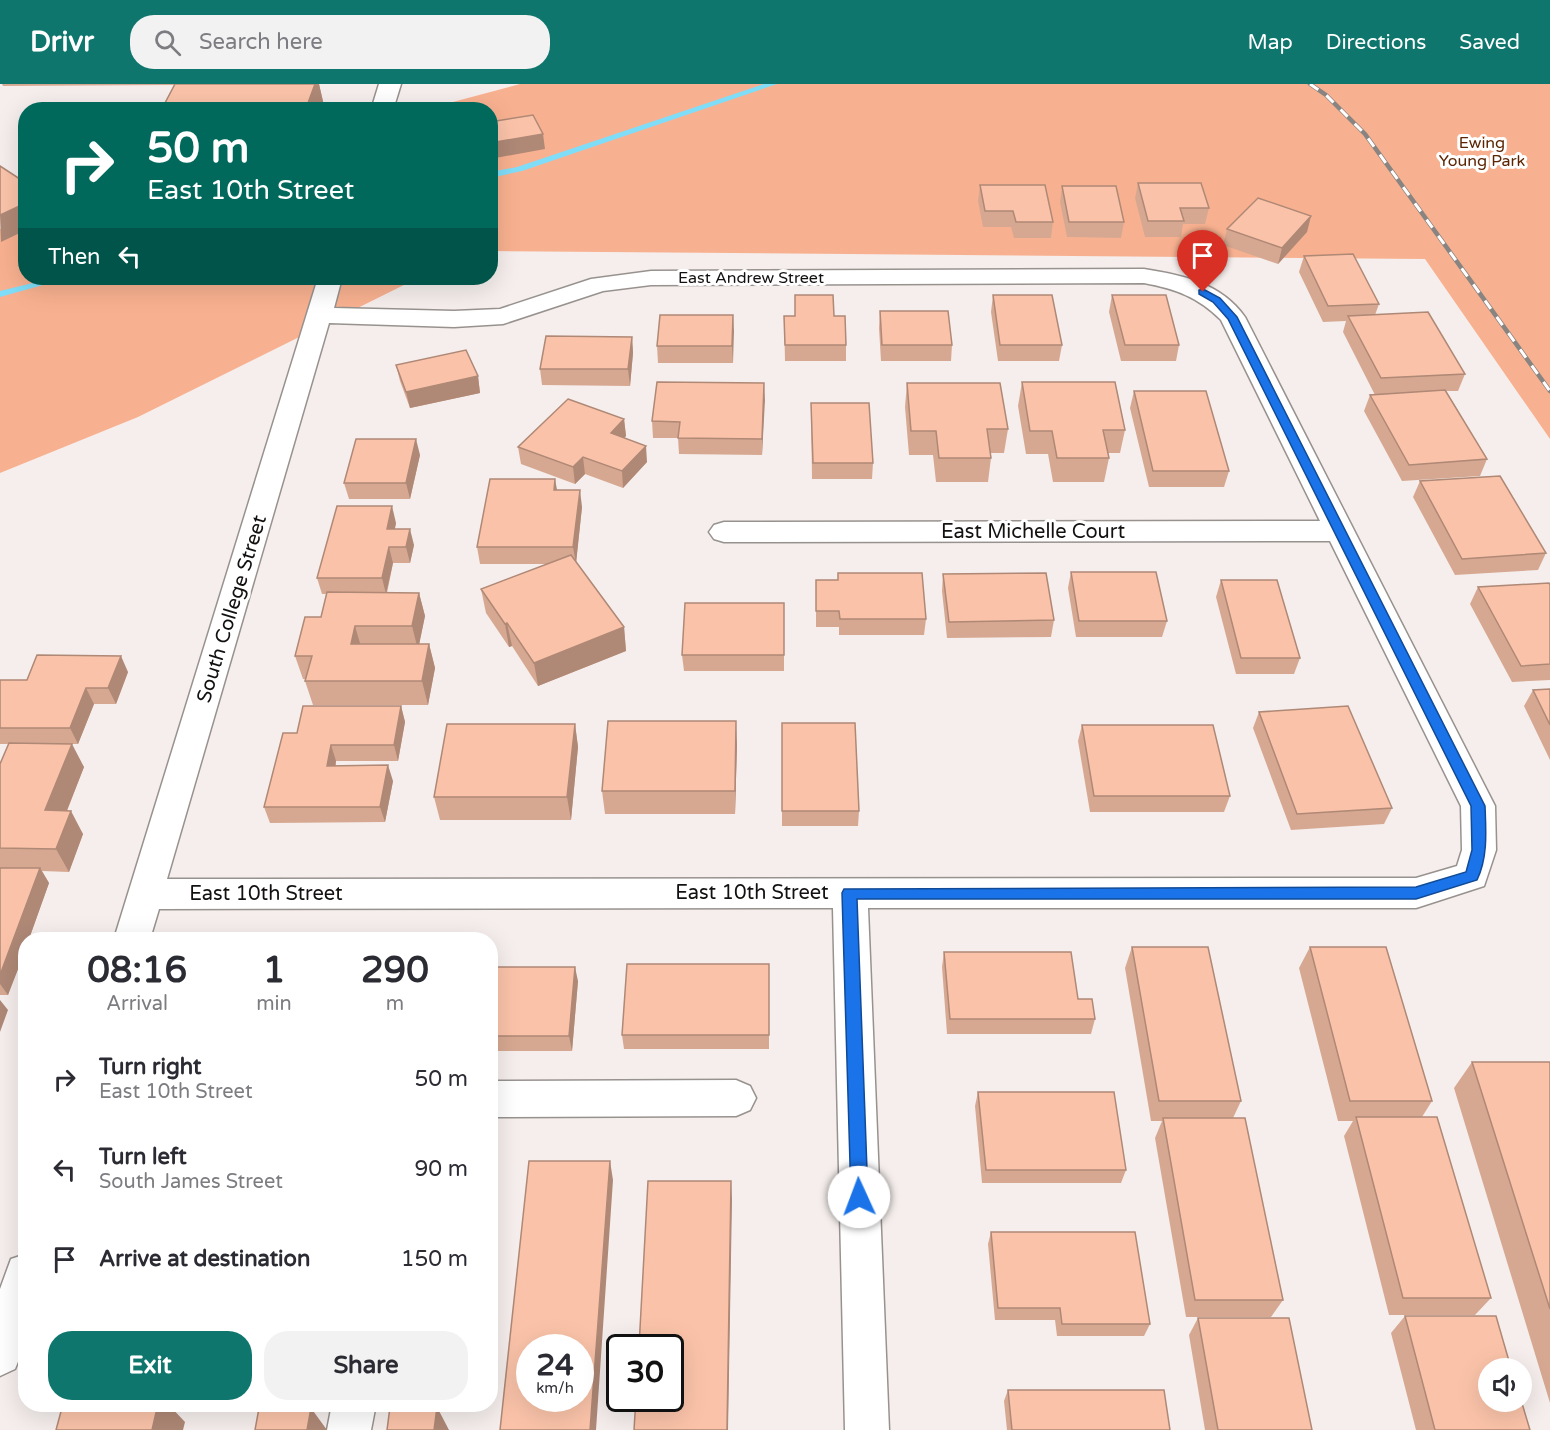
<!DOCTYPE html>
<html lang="en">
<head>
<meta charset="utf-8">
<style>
	:root { --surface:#fff; --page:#f2f2f3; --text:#2b2b33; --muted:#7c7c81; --accent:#0f766e }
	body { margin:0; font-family:"Varela Round",sans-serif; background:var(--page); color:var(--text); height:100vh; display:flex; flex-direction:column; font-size:22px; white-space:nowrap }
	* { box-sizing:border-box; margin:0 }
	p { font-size:20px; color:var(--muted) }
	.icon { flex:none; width:33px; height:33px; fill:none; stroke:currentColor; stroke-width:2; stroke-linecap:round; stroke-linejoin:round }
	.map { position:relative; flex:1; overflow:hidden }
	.side { position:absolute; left:18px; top:848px; width:480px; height:480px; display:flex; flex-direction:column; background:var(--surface); border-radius:24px; box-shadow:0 6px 24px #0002 }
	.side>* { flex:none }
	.top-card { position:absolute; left:18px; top:18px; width:480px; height:183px; border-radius:24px; box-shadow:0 6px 24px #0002; background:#00695c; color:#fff; overflow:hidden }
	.tools { position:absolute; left:1478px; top:1274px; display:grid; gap:12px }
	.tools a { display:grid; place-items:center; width:54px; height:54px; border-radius:50%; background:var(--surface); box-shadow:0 6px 24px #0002; font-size:30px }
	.speed { position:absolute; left:516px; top:1250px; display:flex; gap:12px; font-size:30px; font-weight:700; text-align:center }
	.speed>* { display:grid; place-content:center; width:78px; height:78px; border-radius:50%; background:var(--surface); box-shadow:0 6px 24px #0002; line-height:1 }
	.speed small { font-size:15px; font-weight:400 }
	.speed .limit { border:3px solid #111; border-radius:9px; background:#fff; color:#111 }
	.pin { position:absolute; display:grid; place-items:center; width:51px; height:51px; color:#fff; margin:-62px -26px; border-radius:50% 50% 50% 0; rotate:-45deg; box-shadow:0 0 6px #0007 }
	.pin .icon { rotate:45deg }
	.me { position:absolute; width:66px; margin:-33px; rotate:358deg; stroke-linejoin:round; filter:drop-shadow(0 0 4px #0008) }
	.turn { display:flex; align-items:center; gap:21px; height:126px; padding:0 30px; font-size:27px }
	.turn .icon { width:78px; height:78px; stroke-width:2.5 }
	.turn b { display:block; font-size:42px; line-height:51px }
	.then { display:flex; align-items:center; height:57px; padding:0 30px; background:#0003; gap:12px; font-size:22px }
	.eta { display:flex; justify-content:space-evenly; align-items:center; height:102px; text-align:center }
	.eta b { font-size:36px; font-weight:800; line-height:42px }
	.button { display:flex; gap:12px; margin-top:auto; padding:12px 30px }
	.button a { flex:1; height:69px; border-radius:24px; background:var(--accent); color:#fff; font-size:24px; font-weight:800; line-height:69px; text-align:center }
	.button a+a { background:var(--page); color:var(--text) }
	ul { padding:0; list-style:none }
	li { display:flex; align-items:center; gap:18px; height:90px; padding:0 30px }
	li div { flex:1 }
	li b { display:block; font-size:22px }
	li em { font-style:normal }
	header { display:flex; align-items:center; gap:36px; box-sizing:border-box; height:84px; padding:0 30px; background:var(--accent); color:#fff }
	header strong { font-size:28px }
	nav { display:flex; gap:33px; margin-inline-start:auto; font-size:21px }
	.search { width:420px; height:54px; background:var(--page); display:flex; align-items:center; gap:15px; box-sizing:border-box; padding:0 21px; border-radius:24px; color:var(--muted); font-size:22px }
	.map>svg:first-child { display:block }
	.green { fill:#f8b190 }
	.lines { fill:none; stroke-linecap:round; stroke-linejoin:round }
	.stream { fill:#80ddf8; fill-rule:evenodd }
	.minor-casing { stroke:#98928f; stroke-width:3 }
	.minor { fill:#fff; fill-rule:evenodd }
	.rail-casing { stroke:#888482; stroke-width:4.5 }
	.rail { stroke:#fff; stroke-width:3; stroke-dasharray:10; stroke-linecap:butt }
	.wall { fill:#d7a891 }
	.shaded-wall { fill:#af8876 }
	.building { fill:#fac3a9; stroke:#af8876; stroke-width:1.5; fill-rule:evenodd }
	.route { fill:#1a73e8; stroke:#114b97; stroke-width:1.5 }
	.labels { text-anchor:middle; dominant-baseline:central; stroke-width:6; stroke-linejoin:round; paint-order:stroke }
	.far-park-label { font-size:16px; fill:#5b2503; stroke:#fff }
	.far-street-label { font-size:16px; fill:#131110; stroke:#fff }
	.street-label { font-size:20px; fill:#131110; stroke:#fff }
</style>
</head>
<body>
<header>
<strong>Drivr</strong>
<div class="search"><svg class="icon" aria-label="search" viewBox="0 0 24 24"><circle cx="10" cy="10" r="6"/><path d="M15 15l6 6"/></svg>Search here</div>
<nav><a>Map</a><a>Directions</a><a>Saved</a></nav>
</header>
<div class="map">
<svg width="1550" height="1346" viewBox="0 0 1550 1346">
	<rect width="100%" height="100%" fill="#f5eeec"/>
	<path class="green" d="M520,0h1030v355l-125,-180 -934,-8 -1,-141h-67z
		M25,137l1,57h392l-280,139 -138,56v-244z"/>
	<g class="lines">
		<path class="stream" d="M764,0h13l-255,87 -32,7v-6l27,-5z
			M53,194h15l-68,19v-6z"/>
		<defs>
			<path id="minor" d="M379,0h22l-8,26h-22z
				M1144,185c38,6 77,14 101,48l250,489 1,44 -12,36 -68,22h-548l21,522h-44l-12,-522 -674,1 -9,30h-36l204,-661h24l-8,30 120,3 46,-2 91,-30 60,-8zM1144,199c32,6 54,14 77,37l99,201 -596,1 -10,3 -5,7 5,7 10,3 606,-1 131,265 1,44 -5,16 -41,12 -1249,1 162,-556 125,4 49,-3 100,-33 48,-6z
				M736,996l14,6 6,12 -6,12 -14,6 -246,1v-36z
				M26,1170v88l-11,27 -15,7v-87l11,-30z
				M332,1320h44l-5,26h-44z"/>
		</defs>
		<use href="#minor" class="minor-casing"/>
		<use href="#minor" class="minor"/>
		<defs>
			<path id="rail" d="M1310,0l16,11 39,39 185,257"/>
		</defs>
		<use href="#rail" class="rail-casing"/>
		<use href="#rail" class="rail"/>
	</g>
	<path class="wall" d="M2,0h317l6,26h-158l-2,-7 9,-18 -171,1z
		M1138,99l71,25 -4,16h-22l-2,13h-36l-10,-39z
		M980,101l73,37 -2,16h-37l-3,-11h-28l-5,-26z
		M1062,102l62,36 -3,16 -54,-1 -7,-35z
		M1311,132l-4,16 -29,32 -55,-19 4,-16z
		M1304,172l75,48 -4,11 90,59 -7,17h-12l41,68 -7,17 -78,5 -38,-70 6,-16h5l-32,-63 3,-11 -23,1 -24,-50z
		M993,211l69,50 -3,16h-61l-7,-49z
		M1112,211l67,50 -3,16h-55l-12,-49z
		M880,227l72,34 -1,16h-70l-2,-33z
		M733,231v48h-75l-1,-17z
		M784,232h50l12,29v16h-61z
		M632,253l1,16 -3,33 -88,-1 -2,-16z
		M396,281l82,11 2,17 -70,15 -10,-27z
		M1022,298l103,48 -5,23h-12l1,5 -5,24h-51l-5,-28h-22l-8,-48z
		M764,299l-2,72 -83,-1 -1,-16h-25l-1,-17z
		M907,299l101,46 -4,24h-14l1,5 -3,24h-52l-3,-27h-24l-4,-48z
		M1134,307l95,80 -5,16h-75l-19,-79z
		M811,319l62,60 -1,16h-60z
		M624,335l2,17 -2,2 23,24 -24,26 -38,-14 -10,10 -54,-20 -3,-17z
		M420,371l-10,44h-61l-5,-16z
		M1420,397l126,72 -8,17 -83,5 -42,-78z
		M557,406l25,17 -6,55 48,65 2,24 -88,35 -26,-40 -3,1 -23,-34 -5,-24 67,-25h-68l-3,-17z
		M396,439l-1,6 19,16 -4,18h-17l-6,30h32l6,23 -6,28h10l6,24 -7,37h-115l-8,-24 1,-2h-3l-8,-23 26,-39 6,-23h-5l-5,-16z
		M1071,488l96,49 -5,16h-86l-8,-49z
		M838,489l88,46 -2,16h-85v-8h-23v-47h22z
		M943,490l111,46 -3,17 -104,1 -5,-47z
		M1221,496l79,78 -6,16h-58l-20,-77z
		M1550,501v95l-38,2 -42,-78 8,-17z
		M784,519v68h-100l-2,-16z
		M128,588l-12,32h-22l-16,40h-31l37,23 -17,44 16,23 -14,38 -27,-1 7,12 -20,56h-3l-18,56h-8v-231l9,-20h-9v-64h27z
		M1550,605v71l-26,-54 9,-16z
		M401,622l4,16 -7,39h-62v5l57,15 -8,41 -115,1 -6,-16 33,-74z
		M1259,628l133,96 -8,16 -93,6 -38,-102z
		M782,639l77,88 -1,15h-76z
		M575,640l3,23 -7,73h-131l-6,-23z
		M1082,641l148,71 -6,16h-134l-12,-71z
		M737,660l-2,70h-130l-3,-23z
		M1132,863l109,154 -8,17 50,182 -12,17h-85l-31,-179 7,-17h-11l-26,-153z
		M1310,863l122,154 -10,16 69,181 -16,17h-86l-45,-179 9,-15h-15l-39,-153z
		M944,868l151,67 -4,15h-144l-5,-67z
		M769,880v85h-145l-2,-14z
		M490,883l88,14 -6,70h-82z
		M1472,978h78v341l-96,-315z
		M978,1008l148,78 -5,13h-139l-7,-77z
		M991,1148l159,92 -6,12h-87l-2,-16h-60l-7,-76z
		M1405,1232l125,114h-114l-25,-97z
		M1198,1234l114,112h-107l-16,-95z
		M1008,1306l162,40h-163l-3,-29z"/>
	<path class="shaded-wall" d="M315,0h4l6,26h-16l-1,-7z
		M543,50l2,15 -55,10v-16z
		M26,119v27l-25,12 -1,-27z
		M1311,132l-4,16 -29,32 4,-16z
		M733,231l1,16 -1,32 -1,-17z
		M632,253l1,16 -3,33 -2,-17z
		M478,292l2,17 -70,15 -4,-16z
		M764,299l1,17 -3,55v-16z
		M624,335l2,17 -13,14 -2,-17z
		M416,355l4,16 -10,44 -4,-16z
		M646,362l1,16 -24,26 -1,-17z
		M583,373l2,17 -10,10 -2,-17z
		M555,395l3,16 -4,-5z
		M580,406l2,17 -6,57 -3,-17z
		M392,422l4,17 -5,22 -4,-16z
		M410,445l4,16 -4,18 -4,-16z
		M389,463l4,16 -7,31 -4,-16z
		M419,509l6,23 -7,34 -6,-24z
		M507,539l5,23 -3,1 -4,-23z
		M355,542l7,24 -11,-6z
		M624,543l2,24 -88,35 -4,-23z
		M429,560l6,24 -7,37 -6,-24z
		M121,572l7,16 -12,32 -8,-16z
		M86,604l8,16 -16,40 -8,-16z
		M401,622l4,16 -7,39 -4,-16z
		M736,637l1,23 -2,70v-23z
		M575,640l3,23 -7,73 -4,-23z
		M72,660l12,23 -26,66 -13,-23z
		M331,661l5,16 -4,20 -5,-15z
		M388,681l5,16 -8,41 -5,-15z
		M71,727l12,23 -14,38 -13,-23z
		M40,784l9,15 -20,56h-3v10l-18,46 -8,-11v-9z
		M575,883l3,14 -6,70 -3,-15z
		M0,916l8,10 -8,22z
		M610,1077l3,19 -17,250h-6z
		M731,1097l1,19 -4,230h-1z
		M158,1320h10l17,18 -2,8h-31z
		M437,1323l12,23h-15z
		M311,1324l16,22h-20z"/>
	<path class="building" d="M175,0h140l-7,19h-143z
		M533,31l10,19 -53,9v-21z
		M0,82l26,17v20l-26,12z
		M1138,99h63l8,25h-29l4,13h-36z
		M980,101h65l8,37h-37l-3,-11h-28z
		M1062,102h54l8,36h-55z
		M1258,114l53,18 -29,32 -55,-19z
		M1353,170l26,50 -51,2 -24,-50z
		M795,211h38l1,21h11l1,29h-61l-1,-29h11z
		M993,211h59l10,50h-62z
		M1112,211h54l13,50h-54z
		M880,227h68l4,34h-70z
		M1428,228l37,62 -84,4 -33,-62z
		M660,231h73l-1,31h-75z
		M546,252l86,1 -4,32h-88z
		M466,266l12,26 -72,16 -10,-27z
		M657,298l107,1 -2,56 -84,-1 2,-16 -28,-1z
		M1022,298h93l10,48h-22l6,28h-52l-5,-27h-22z
		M907,299h93l8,46h-21l4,29h-52l-3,-27h-25z
		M1445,306l42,69 -78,6 -39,-70z
		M1134,307h72l23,80h-76z
		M568,315l56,20 -13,14 35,13 -24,25 -39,-14 -10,10 -55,-20z
		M811,319h58l4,60h-60z
		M356,355h60l-10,44h-62z
		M1500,392l46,77 -84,6 -42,-78z
		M490,395h65l-1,11h26l-7,57h-96z
		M337,422h55l-5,23h23l-4,18h-17l-7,31h-65z
		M571,471l53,72 -90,36 -27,-40 -2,1 -24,-35z
		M1071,488h85l11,49h-88z
		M838,489h84l4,46h-86l-1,-8h-23v-31h22z
		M1046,489l8,47 -105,2 -6,-48z
		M1221,496h56l23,78h-59z
		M1549,499l1,2v79l-29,2 -43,-79z
		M327,508l92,1 -7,33h-57l-4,18h78l-7,37h-117l7,-25h-17l10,-39h16z
		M685,519h99v52h-102z
		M37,571l84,1 -13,32h-22l-16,40h-70v-48h27z
		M1550,605v36l-17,-35z
		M303,622h98l-7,39h-63l-4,21 61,-1 -8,42h-116l19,-74h14z
		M1348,622l44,102 -95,6 -38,-102z
		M608,637h128l-1,70h-133z
		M782,639h73l4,88h-77z
		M447,640h128l-8,73h-133z
		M1082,641h131l17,71h-136z
		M9,659l63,1 -27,66 26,1 -15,38 -56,-1v-84z
		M0,784h40l-40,107z
		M1132,863h76l33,154h-82z
		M1310,863h76l46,154h-82z
		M944,868h127l7,47h14l3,20h-145z
		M627,880h142v71h-147z
		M490,883h85l-6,69h-79z
		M1472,978h78v247z
		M978,1008h136l12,78h-140z
		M1356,1033h81l54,181h-88z
		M1163,1034h82l38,182h-88z
		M529,1077h81l-20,269h-90zM530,1263h50v51h-50z
		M648,1097h83l-4,249h-93l2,-32h34v-51h-31z
		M991,1148h144l15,92h-88l-2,-16h-62z
		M1405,1232h91l15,52h-23v33l33,-1 9,30h-95z
		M1198,1234h91l23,112h-94z
		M1008,1306h156l6,40h-158z
		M63,1320h95l-6,26h-96z
		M390,1323h47l-3,23h-47z
		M259,1324h52l-4,22h-52z"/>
	<path class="route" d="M1203,205l17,9 17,19 248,489c1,25 3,51 -8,74l-61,19h-559l11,298 -3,5 -6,3 -6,-3 -2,-5 -9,-304 2,-4 572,-2 50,-15 6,-22 -1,-44 -243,-487 -15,-17 -14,-8v-4z"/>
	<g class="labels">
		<g class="far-park-label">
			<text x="1482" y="59">Ewing<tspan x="1482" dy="18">Young Park</tspan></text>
		</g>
		<g class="far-street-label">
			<text x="751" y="194">East Andrew Street</text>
		</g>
		<g class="street-label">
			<text x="1033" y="448">East Michelle Court</text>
			<text transform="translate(232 525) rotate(-73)">South College Street</text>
			<text x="752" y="809">East 10th Street</text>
			<text x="266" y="810">East 10th Street</text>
		</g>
	</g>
</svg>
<div class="tools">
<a><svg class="icon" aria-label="sound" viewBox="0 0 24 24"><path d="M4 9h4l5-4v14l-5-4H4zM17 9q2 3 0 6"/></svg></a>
</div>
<div class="speed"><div>24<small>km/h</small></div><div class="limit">30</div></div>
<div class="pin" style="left:1203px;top:208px;background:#d93025"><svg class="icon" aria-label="arrive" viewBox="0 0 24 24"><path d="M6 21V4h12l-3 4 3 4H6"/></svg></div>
<svg class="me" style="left:859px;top:1113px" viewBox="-20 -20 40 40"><circle r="19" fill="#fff"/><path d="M0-13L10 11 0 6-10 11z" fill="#1a73e8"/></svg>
<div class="top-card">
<div class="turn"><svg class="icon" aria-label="right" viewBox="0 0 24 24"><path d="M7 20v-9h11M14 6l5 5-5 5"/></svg><div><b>50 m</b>East 10th Street</div></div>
<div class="then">Then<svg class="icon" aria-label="left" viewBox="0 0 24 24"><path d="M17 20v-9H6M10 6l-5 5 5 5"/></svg></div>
</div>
<section class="side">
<div class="eta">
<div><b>08:16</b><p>Arrival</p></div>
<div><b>1</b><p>min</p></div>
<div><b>290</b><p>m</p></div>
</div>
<ul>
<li><svg class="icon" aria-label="right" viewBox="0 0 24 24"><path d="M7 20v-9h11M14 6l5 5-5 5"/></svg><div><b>Turn right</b><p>East 10th Street</p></div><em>50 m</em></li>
<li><svg class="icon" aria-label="left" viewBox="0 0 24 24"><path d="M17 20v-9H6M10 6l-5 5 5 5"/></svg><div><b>Turn left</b><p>South James Street</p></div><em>90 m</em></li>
<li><svg class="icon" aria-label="arrive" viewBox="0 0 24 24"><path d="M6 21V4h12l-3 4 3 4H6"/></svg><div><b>Arrive at destination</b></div><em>150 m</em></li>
</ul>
<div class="button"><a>Exit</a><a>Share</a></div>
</section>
</div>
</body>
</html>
